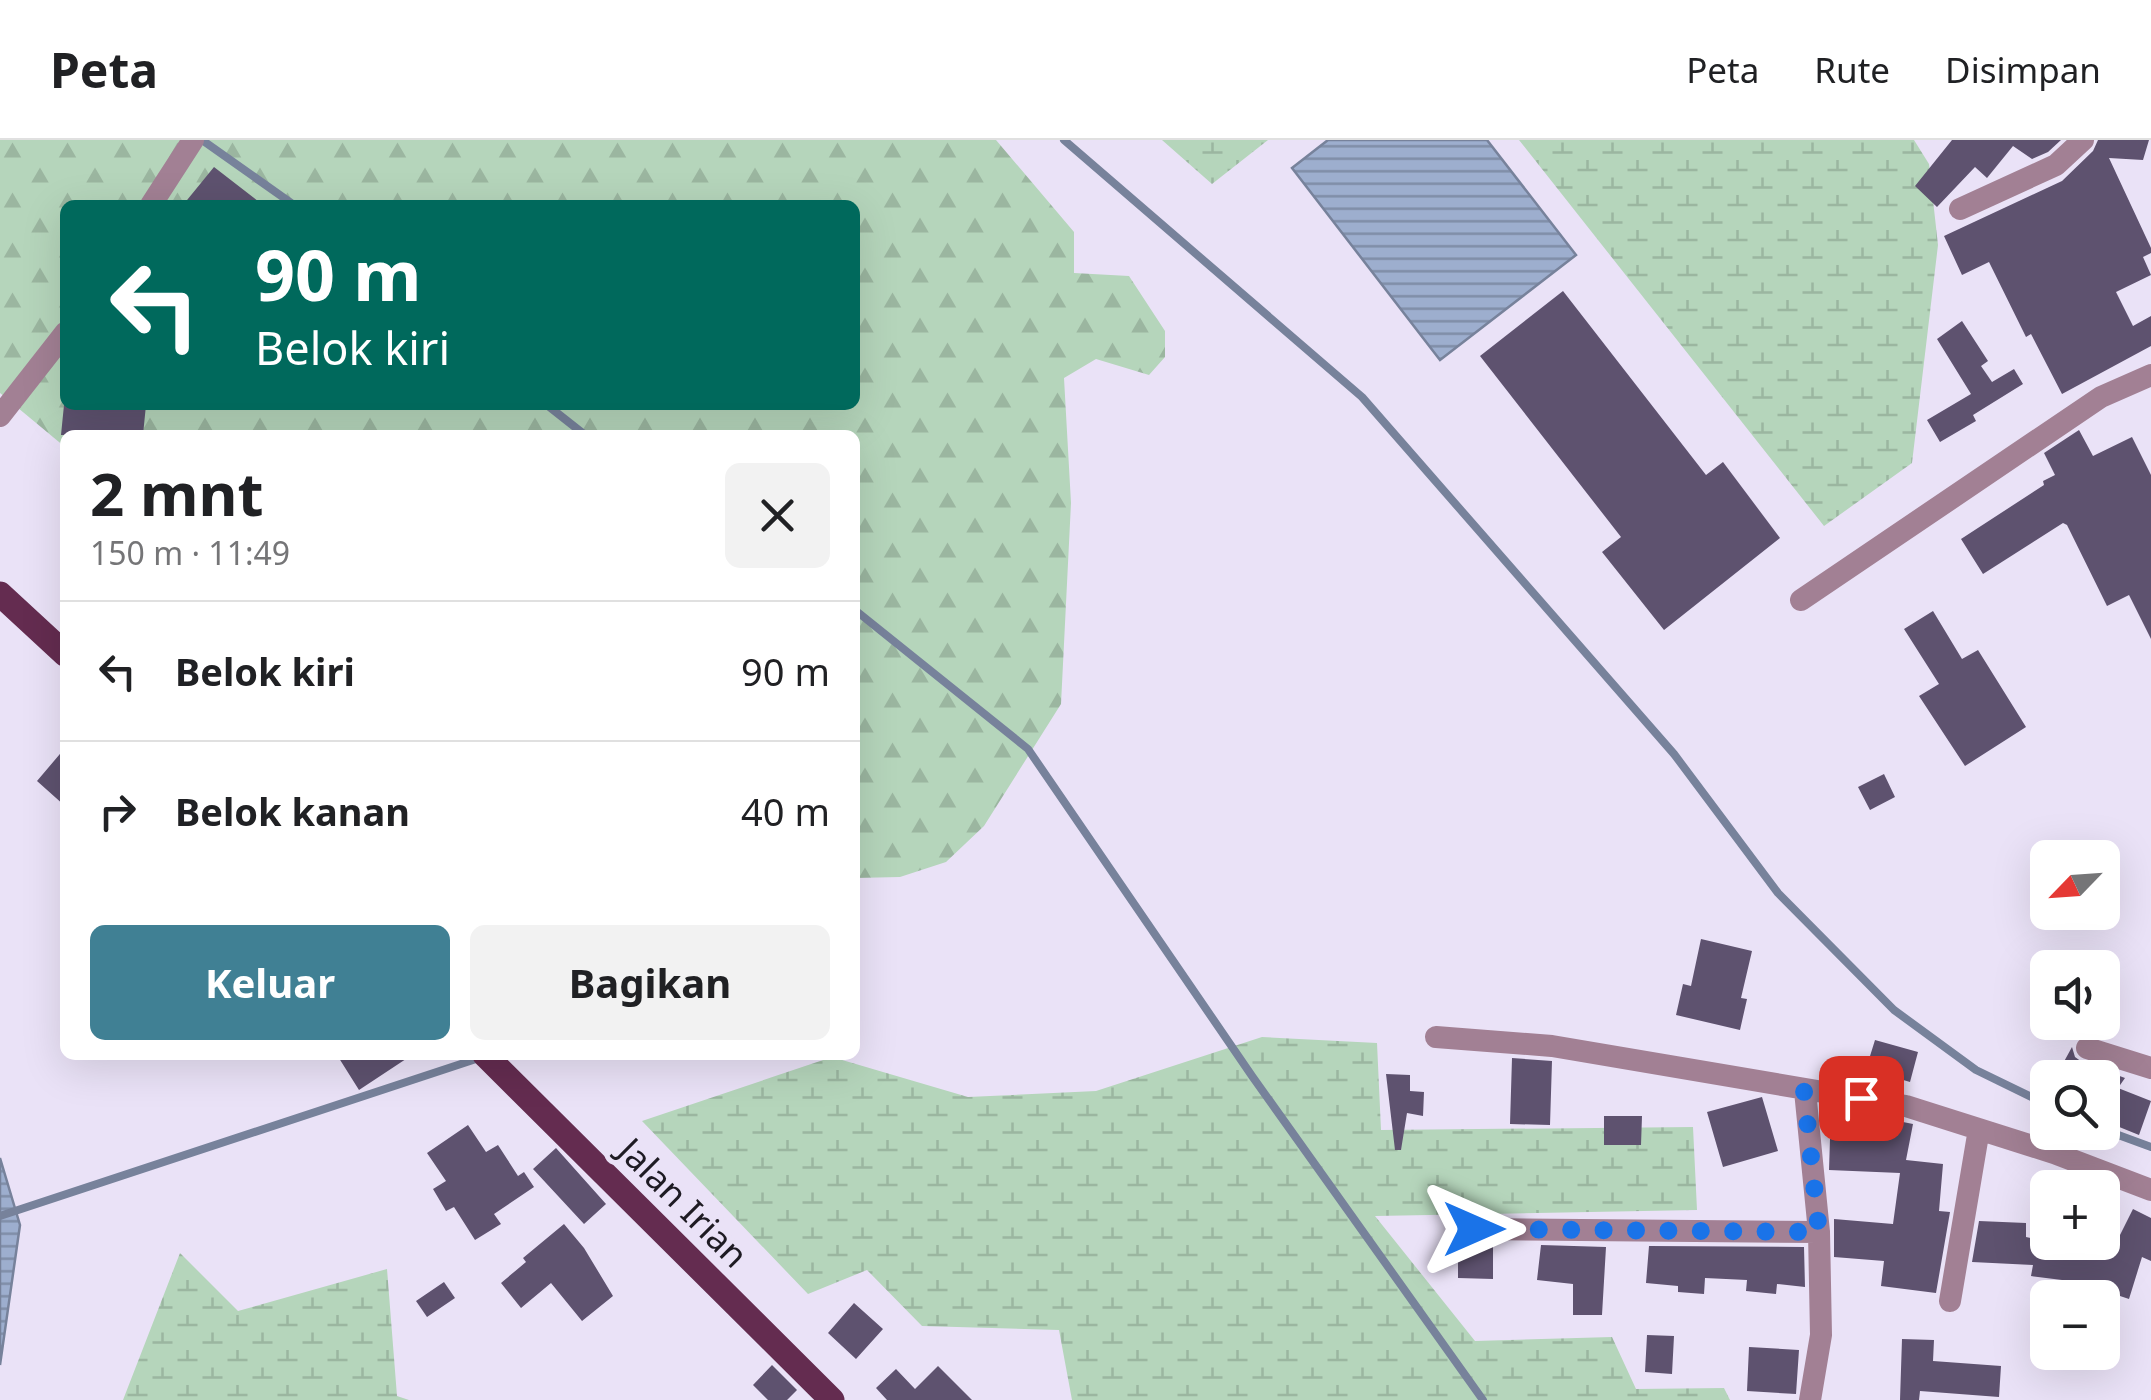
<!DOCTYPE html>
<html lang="id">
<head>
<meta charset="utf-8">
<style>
	:root { --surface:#fff; --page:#f2f2f2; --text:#202124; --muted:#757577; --line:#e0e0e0; --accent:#408094 }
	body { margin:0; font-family:"Noto Sans",sans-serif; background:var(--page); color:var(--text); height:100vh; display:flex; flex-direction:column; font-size:38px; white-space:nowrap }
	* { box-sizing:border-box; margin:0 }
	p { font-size:32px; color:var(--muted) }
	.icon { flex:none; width:55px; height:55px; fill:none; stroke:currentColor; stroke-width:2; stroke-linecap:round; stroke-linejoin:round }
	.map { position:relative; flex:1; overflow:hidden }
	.sheet { position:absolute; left:60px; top:290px; width:800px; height:630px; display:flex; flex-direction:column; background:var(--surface); border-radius:15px; box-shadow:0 10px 40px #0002 }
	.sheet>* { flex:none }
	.hud { position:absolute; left:60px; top:60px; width:800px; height:210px; border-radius:15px; box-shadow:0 10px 40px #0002; background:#00695c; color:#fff; overflow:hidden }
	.needle { width:65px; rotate:245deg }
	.buttons { position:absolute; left:2030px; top:700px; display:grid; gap:20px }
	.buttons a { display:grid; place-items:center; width:90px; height:90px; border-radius:15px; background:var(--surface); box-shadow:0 10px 40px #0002; font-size:50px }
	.pin { position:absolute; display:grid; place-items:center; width:85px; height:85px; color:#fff; margin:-42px; border-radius:20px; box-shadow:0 5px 15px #0006 }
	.me { position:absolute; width:110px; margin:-55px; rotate:90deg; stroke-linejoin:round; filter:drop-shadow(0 0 8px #0008) }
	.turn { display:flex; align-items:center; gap:35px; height:210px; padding:0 30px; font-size:45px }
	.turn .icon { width:130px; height:130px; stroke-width:2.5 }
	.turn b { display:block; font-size:70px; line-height:85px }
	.round { display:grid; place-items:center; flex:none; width:105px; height:105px; border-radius:15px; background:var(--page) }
	.summary { display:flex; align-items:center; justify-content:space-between; height:170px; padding:0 30px }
	h1 { font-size:60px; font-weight:700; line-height:75px }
	.action { display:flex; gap:20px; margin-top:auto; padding:20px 30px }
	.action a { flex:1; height:115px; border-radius:15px; background:var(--accent); color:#fff; font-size:40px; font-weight:700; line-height:115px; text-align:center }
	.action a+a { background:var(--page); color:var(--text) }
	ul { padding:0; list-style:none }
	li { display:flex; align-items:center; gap:30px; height:140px; padding:0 30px; border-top:2px solid var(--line) }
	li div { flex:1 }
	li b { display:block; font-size:38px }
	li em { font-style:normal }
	header { display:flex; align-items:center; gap:60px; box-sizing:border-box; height:140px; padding:0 50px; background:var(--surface); border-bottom:2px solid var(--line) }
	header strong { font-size:48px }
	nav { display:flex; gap:55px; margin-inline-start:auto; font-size:35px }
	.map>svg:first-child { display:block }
	.forest { fill:url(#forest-firs); fill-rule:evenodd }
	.wetland { fill:url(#wetland-marsh) }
	.water { fill:url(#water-rules); stroke:#77829b; stroke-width:2.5 }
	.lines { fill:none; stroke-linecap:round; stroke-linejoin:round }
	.stream { stroke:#77829b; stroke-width:8 }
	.building { fill:#5e526f }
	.minor { stroke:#a28094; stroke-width:22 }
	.primary { stroke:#642c50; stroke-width:25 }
	.route { stroke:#1a73e8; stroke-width:18; stroke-dasharray:0 32.4 }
	.labels { text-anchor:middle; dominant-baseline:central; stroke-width:10; stroke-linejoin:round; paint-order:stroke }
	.street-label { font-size:35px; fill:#1e1b23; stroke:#eae2f7 }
</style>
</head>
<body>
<header>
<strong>Peta</strong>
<nav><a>Peta</a><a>Rute</a><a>Disimpan</a></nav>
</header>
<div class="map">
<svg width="2151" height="1260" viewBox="0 0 2151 1260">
	<defs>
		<pattern id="forest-firs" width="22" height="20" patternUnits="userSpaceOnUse" patternTransform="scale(2.5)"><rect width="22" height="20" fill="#b5d5bb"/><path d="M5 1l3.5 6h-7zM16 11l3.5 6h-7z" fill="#9bb6a0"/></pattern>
		<pattern id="wetland-marsh" width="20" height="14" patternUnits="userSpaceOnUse" patternTransform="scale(2.5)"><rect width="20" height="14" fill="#b5d5bb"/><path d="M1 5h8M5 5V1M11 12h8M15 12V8" fill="none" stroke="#9bb6a0"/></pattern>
		<pattern id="water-rules" width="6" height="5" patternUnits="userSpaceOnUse" patternTransform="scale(2.5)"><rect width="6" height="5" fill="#9daece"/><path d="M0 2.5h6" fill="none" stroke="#7f8da7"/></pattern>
	</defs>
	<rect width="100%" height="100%" fill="#eae2f7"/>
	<path class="forest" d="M0,0h996l78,92v41l55,3 36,55v26l-16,18 -53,-16 -32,19 7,125 -10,201 -77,122 -38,36 -46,15 -45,1v-443h-790v12l-65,-54zM65,65h790v200h-790z"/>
	<path class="wetland" d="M1162,0h106l-56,44z
		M1519,0h395l15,24 9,81 -26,218 -88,63z
		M1262,897l115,6 4,87 312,-3 4,83 -322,6 100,125 137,-4 24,52 88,-1 6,12h-658l-13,-70 -137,-4 -55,-56 -59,24 -166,-173 190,-64 136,40 128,-6z
		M180,1113l58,58 149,-42 10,127 12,4h-286z"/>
	<path class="water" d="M1328,0h159l89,115 -136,105 -148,-192z
		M0,1018l20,67 -20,140z"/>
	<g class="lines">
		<path class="stream" d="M202,0l92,65
			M1064,0l298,257 312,357 104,139 116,117 82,60 72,35
			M547,265l38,30
			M855,470l173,139 224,327 231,324
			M2102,989l49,18
			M0,1076l476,-157"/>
	</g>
	<path class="building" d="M1952,0h109l-13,12 -16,7 -19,-13 -26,32 -12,-11 -38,40 -22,-21z
		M2098,0h51l-6,20 -34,-2 42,90v5l-8,4 8,18 -35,17 17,34 18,-10v30l-89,48 -31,-60 -5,3 -37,-75 -27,13 -18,-39 118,-55 31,-30z
		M214,27l49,38h-80z
		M1563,151l143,184 17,-13 57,76 -116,92 -62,-78 19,-15 -141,-181z
		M1962,181l26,40 -7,5 11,16 22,-13 9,15 -50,31 3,6 -36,21 -13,-22 44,-26 -34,-55z
		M64,265h82l-3,30h-82z
		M2079,290l14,26 39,-19 19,38v164l-22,-44 -22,11 -40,-81 -4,-2 -80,51 -22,-35 83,-54 -1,-4 12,-6 -11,-22z
		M1933,471l29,48 16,-9 48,77 -61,39 -46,-70 20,-12 -35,-55z
		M65,608v58l-28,-25z
		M1884,634l11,23 -25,13 -12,-23z
		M1701,799l51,12 -11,47 6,1 -7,31 -64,-15 7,-31 8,2z
		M2044,882h62l-5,15 -16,-4 -8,4z
		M1875,900l43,12 -8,30 -44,-13z
		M2072,907l3,10 7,5 43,16 -7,10 33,13 -12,34 -37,-15v-42h-47z
		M337,915h75l-53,35z
		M1512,918l40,3 -2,64 -40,-1z
		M1386,934l24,1v16l14,1 -1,24 -16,-3 -6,37h-6z
		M1762,957l16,54 -55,16 -16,-55z
		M1848,971l65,13 -7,36 37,4 -4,47 11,1 -14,81 -55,-7 3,-25 -50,-4v-38l59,5 7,-51 -71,-3 1,-31 17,1z
		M1604,976h38l-1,29h-37z
		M468,985l18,27 12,-7 20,31 6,-4 10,15 -40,27 7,10 -26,16 -21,-33 -8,4 -13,-22 13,-8 -19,-28z
		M556,1008l50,56 -22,20 -51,-55z
		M2133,1069l18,9v43l-9,-4 -13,42 -51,-17 -47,-6 2,-11 -61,-3 7,-41 47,2v14l22,5 65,7z
		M564,1084l20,24 29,48 -31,25 -31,-38 -30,25 -20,-25 25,-21 -3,-4z
		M1458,1091l9,11 26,2v35l-35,-1z
		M1541,1105l65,2 -4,68h-29v-31l-36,-4z
		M1649,1106l155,1 1,40 -28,-3 -1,10 -30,-3 1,-11 -42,-2 -1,16 -26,-2v-6l-32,-3z
		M444,1142l11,16 -28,19 -11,-16z
		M854,1163l29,26 -27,30 -28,-26z
		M1647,1195l27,1 -2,38 -27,-2z
		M1902,1199l32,1 -1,21 68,5 -2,31 -79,-6 -1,9h-19z
		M1749,1207l50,3 -3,44 -49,-3z
		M772,1225l25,25 -10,10h-19l-15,-15z
		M938,1226l34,34h-85l-11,-12 20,-19 19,20z"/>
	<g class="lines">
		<path class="minor" d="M151,65l42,-65
			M1960,69l96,-44 27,-25
			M0,276l65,-83
			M1801,460l300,-203 50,-22
			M1436,897l116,9 354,60 148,47 97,37
			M2087,908l64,20
			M1474,1089l345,3 -14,-141
			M1950,1161l29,-172
			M1810,1260l11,-65 -2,-103"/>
		<path class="primary" d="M0,454l65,60
			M485,915l347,345"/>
	</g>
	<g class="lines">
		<path class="route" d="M1474,1089l345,3 -15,-141 57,7"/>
	</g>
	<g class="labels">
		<g class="street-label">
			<text transform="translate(684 1062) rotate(45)">Jalan Irian</text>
		</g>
	</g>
</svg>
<div class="buttons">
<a><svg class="needle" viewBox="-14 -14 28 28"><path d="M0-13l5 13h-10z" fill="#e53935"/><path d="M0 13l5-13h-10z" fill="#757577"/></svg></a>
<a><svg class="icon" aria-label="sound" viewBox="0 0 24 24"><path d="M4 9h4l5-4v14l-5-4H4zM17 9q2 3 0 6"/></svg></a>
<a><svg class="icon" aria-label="search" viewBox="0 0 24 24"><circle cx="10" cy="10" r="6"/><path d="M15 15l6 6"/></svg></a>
<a>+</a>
<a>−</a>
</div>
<div class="pin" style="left:1861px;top:958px;background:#d93025"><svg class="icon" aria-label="arrive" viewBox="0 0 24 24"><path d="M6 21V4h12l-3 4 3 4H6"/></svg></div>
<svg class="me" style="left:1474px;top:1089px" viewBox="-20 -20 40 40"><path d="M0-17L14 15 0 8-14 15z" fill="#1a73e8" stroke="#fff" stroke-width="4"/></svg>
<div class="hud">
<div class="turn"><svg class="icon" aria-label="left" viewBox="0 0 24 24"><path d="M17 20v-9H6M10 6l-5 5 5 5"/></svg><div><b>90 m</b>Belok kiri</div></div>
</div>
<section class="sheet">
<div class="summary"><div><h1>2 mnt</h1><p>150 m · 11:49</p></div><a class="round"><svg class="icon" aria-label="close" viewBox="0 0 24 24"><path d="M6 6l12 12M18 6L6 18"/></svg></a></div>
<ul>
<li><svg class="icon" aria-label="left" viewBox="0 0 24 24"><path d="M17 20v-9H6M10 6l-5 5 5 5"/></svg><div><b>Belok kiri</b></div><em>90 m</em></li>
<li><svg class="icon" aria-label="right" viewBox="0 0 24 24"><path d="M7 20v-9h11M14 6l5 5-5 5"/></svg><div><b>Belok kanan</b></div><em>40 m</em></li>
</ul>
<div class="action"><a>Keluar</a><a>Bagikan</a></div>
</section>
</div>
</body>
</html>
